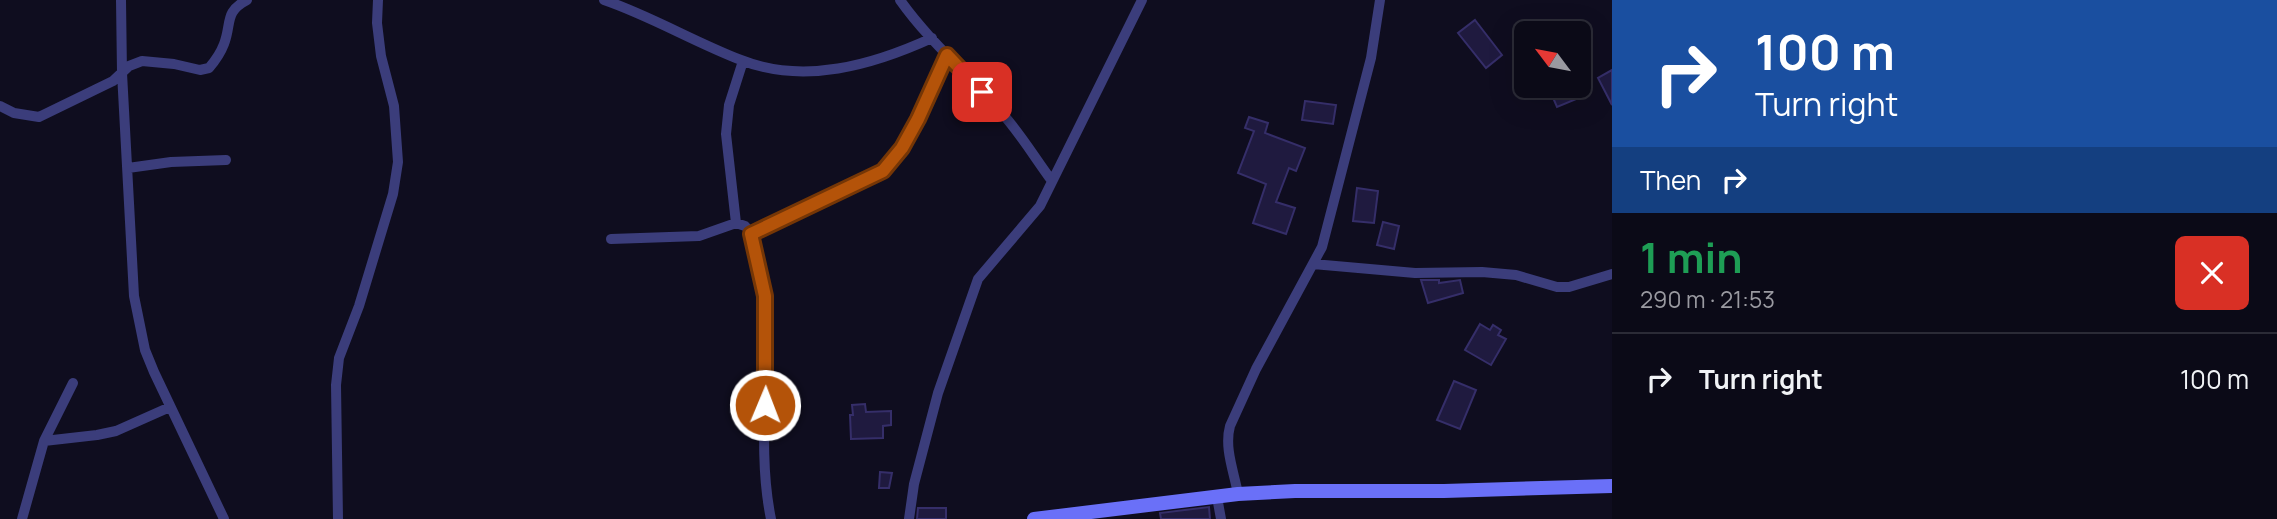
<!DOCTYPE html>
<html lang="en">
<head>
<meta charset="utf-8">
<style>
	:root { --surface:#0b0a17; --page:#191824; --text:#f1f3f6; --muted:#9a9aa1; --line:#2b2b36 }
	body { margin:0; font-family:Manrope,sans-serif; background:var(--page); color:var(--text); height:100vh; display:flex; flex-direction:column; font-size:26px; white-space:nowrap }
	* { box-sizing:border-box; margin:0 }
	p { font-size:23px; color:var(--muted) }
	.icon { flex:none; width:38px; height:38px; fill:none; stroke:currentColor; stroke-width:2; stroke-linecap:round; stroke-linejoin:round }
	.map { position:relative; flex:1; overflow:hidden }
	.details { display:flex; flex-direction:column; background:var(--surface); width:665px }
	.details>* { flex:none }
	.hud { background:#1a4fa0; color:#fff; overflow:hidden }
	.needle { width:46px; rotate:302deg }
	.fabs { position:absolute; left:1514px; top:21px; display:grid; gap:14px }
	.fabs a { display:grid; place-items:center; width:77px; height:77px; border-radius:10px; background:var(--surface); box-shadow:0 7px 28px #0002,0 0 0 2px var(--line); font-size:35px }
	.pin { position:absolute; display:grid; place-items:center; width:60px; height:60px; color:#fff; margin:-30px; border-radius:14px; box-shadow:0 4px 10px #0006 }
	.me { position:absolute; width:77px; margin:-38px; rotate:1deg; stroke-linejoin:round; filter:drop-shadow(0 0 5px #0008) }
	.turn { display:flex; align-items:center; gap:24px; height:147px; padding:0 28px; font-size:32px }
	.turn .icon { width:91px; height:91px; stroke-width:2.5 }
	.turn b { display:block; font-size:49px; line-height:60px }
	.then { display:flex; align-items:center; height:66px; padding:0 28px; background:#0003; gap:14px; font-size:26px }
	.round { display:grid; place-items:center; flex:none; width:74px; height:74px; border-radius:10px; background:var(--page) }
	.headline { display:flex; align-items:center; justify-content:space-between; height:119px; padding:0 28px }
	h1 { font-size:42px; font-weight:700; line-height:52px; color:#1e9e55 }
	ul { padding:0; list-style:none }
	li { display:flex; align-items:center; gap:21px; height:91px; padding:0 28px; border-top:2px solid var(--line) }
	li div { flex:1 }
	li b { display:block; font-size:26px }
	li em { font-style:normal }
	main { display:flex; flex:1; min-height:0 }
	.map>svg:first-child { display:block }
	.building { fill:#1f1a3f; stroke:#352e69; stroke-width:2 }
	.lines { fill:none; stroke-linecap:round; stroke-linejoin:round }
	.street { stroke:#3b3d7b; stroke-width:10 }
	.secondary { stroke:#6a70f8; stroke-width:14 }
	.route-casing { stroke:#753606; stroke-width:18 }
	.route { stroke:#b45309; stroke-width:12 }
</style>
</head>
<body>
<main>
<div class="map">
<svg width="1612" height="519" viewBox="0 0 1612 519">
	<rect width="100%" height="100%" fill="#0f0d1f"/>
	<path class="building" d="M1475,20l27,35 -16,13 -28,-35z
		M1612,70v35l-14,-27z
		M1548,86h34l4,9 -29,12z
		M1305,101l31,4 -3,19 -31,-4z
		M1249,117l19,6 -3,10 40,15 -9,23 -7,-3 -13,34 19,6 -9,26 -33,-11 13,-39 -28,-11 16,-42 -9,-3z
		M1357,188l21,3 -4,32 -21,-2z
		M1383,222l16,4 -5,23 -17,-4z
		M1421,280h18v3l21,-3 3,13 -35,10z
		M1480,324l10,6 3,-5 8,5 -3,5 8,4 -15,26 -26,-15z
		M1454,381l22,9 -16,39 -23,-9z
		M865,404l1,8 25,-1v14l-8,1v12l-32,1 -1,-24h3l-1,-10z
		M880,472l12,1 -3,15h-10z
		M1209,507l1,12h-49l-1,-6z
		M918,508h28v11h-29z"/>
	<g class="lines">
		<path class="street" d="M121,0l1,73 12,223 11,54 9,22 70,147
			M604,0c47,16 90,42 137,60 63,25 132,5 191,-22
			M900,0c29,41 68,74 101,112 19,21 34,46 51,69
			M0,106l14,7 25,4 74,-36 16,-15 13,-5 32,3 26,6 9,-2c6,-7 12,-16 15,-24 8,-21 0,-32 23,-44
			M128,168l43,-6 55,-2
			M736,223l-10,-89 3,-29 14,-44
			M752,234l131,-63 19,-23 16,-29 29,-64
			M611,239l88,-3 37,-13 9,3 7,8c5,20 11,42 13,63 6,74 -9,149 6,222
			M1313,264l102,9 67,-1 34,3 41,12h12l43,-13
			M44,441l53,-6 19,-4 54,-24
			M1238,494c-4,-22 -14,-46 -8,-68l26,-57 66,-122 49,-189 9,-58
			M1217,497l4,22
			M22,519l22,-78 29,-58
			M338,519l-2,-134 3,-27 20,-52 34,-112 5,-32 -4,-56 -13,-50 -4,-33 1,-23
			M909,519l5,-35 24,-91 40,-114 62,-73 102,-206"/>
		<path class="secondary" d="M1034,519l204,-25 57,-3h149l168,-5"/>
	</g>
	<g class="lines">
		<defs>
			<path id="route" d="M765,405v-109l-14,-62 132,-63 19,-23 16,-29 29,-64 35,37"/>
		</defs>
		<use href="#route" class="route-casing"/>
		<use href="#route" class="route"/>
	</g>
</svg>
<div class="fabs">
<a><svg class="needle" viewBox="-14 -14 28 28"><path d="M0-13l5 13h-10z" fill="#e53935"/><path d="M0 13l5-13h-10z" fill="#9a9aa1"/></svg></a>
</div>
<div class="pin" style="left:982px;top:92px;background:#d93025"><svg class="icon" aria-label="arrive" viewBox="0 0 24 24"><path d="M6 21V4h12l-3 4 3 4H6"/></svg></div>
<svg class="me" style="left:765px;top:405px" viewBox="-20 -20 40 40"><circle r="17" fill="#b45309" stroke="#fff" stroke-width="3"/><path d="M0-11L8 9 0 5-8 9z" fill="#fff"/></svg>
</div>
<section class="details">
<div class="hud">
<div class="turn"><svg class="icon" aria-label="right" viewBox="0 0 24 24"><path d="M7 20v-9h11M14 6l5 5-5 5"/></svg><div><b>100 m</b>Turn right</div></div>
<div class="then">Then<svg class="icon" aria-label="right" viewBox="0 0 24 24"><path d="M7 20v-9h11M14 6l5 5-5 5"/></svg></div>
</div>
<div class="headline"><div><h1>1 min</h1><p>290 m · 21:53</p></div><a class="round" style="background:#d93025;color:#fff"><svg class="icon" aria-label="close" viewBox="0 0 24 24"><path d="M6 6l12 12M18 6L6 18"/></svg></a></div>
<ul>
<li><svg class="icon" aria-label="right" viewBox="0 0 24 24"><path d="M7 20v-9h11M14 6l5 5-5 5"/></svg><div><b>Turn right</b></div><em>100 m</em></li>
</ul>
</section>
</main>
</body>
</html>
